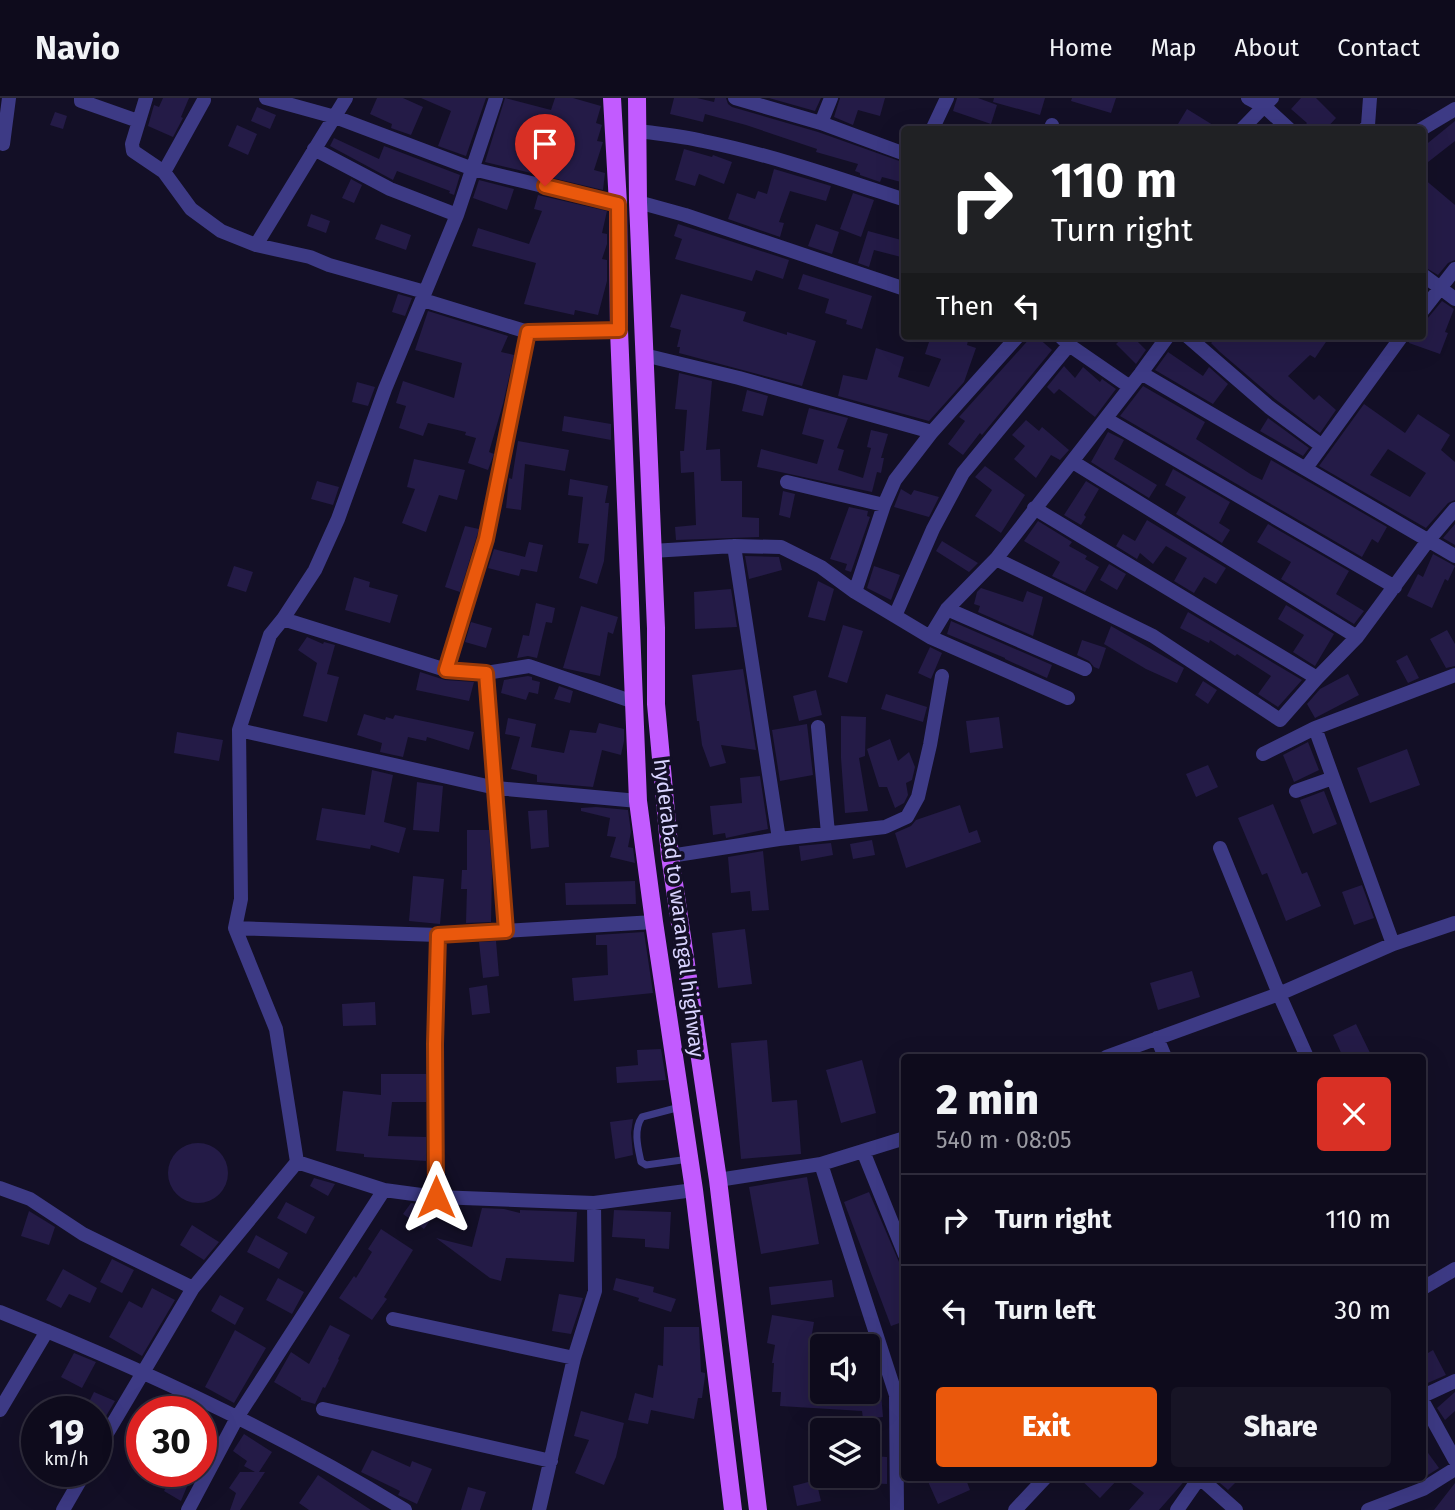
<!DOCTYPE html>
<html lang="en">
<head>
<meta charset="utf-8">
<style>
	:root { --surface:#0e0b1c; --page:#171425; --text:#f1f3f6; --muted:#9b9ba3; --line:#2e2b3b; --accent:#ea580c }
	body { margin:0; font-family:"Fira Sans",sans-serif; background:var(--page); color:var(--text); height:100vh; display:flex; flex-direction:column; font-size:26px; white-space:nowrap }
	* { box-sizing:border-box; margin:0 }
	p { font-size:23px; color:var(--muted) }
	.icon { flex:none; width:38px; height:38px; fill:none; stroke:currentColor; stroke-width:2; stroke-linecap:round; stroke-linejoin:round }
	.map { position:relative; flex:1; overflow:hidden }
	.panel { position:absolute; left:901px; top:956px; width:525px; height:427px; display:flex; flex-direction:column; background:var(--surface); border-radius:7px; box-shadow:0 7px 28px #0002,0 0 0 2px var(--line) }
	.panel>* { flex:none }
	.hud { position:absolute; left:901px; top:28px; width:525px; height:214px; border-radius:7px; box-shadow:0 7px 28px #0002,0 0 0 2px var(--line); background:#202124; color:#fff; overflow:hidden }
	.tools { position:absolute; left:810px; top:1236px; display:grid; gap:14px }
	.tools a { display:grid; place-items:center; width:70px; height:70px; border-radius:7px; background:var(--surface); box-shadow:0 7px 28px #0002,0 0 0 2px var(--line); font-size:35px }
	.speed { position:absolute; left:21px; top:1298px; display:flex; gap:14px; font-size:35px; font-weight:700; text-align:center }
	.speed>* { display:grid; place-content:center; width:91px; height:91px; border-radius:50%; background:var(--surface); box-shadow:0 7px 28px #0002,0 0 0 2px var(--line); line-height:1 }
	.speed small { font-size:18px; font-weight:400 }
	.speed .limit { border:10px solid #d22; background:#fff; color:#111 }
	.pin { position:absolute; display:grid; place-items:center; width:60px; height:60px; color:#fff; margin:-72px -30px; border-radius:50% 50% 50% 0; rotate:-45deg; box-shadow:0 0 7px #0007 }
	.pin .icon { rotate:45deg }
	.me { position:absolute; width:77px; margin:-38px; rotate:0deg; stroke-linejoin:round; filter:drop-shadow(0 0 5px #0008) }
	.turn { display:flex; align-items:center; gap:24px; height:147px; padding:0 35px; font-size:32px }
	.turn .icon { width:91px; height:91px; stroke-width:2.5 }
	.turn b { display:block; font-size:49px; line-height:60px }
	.then { display:flex; align-items:center; height:66px; padding:0 35px; background:#0003; gap:14px; font-size:26px }
	.round { display:grid; place-items:center; flex:none; width:74px; height:74px; border-radius:7px; background:var(--page) }
	.overview { display:flex; align-items:center; justify-content:space-between; height:119px; padding:0 35px }
	h1 { font-size:42px; font-weight:800; line-height:52px }
	.cta { display:flex; gap:14px; margin-top:auto; padding:14px 35px }
	.cta a { flex:1; height:80px; border-radius:7px; background:var(--accent); color:#fff; font-size:28px; font-weight:800; line-height:80px; text-align:center }
	.cta a+a { background:var(--page); color:var(--text) }
	ul { padding:0; list-style:none }
	li { display:flex; align-items:center; gap:21px; height:91px; padding:0 35px; border-top:2px solid var(--line) }
	li div { flex:1 }
	li b { display:block; font-size:26px }
	li em { font-style:normal }
	header { display:flex; align-items:center; gap:42px; box-sizing:border-box; height:98px; padding:0 35px; background:var(--surface); border-bottom:2px solid var(--line) }
	header strong { font-size:33px }
	nav { display:flex; gap:38px; margin-inline-start:auto; font-size:24px }
	.map>svg:first-child { display:block }
	.building { fill:#241b47; fill-rule:evenodd }
	.lines { fill:none; stroke-linecap:round; stroke-linejoin:round }
	.service { stroke:#3d3a85; stroke-width:7 }
	.minor { stroke:#3d3a85; stroke-width:14 }
	.primary { stroke:#c25bff; stroke-width:18 }
	.route-casing { stroke:#983908; stroke-width:18 }
	.route { stroke:#ea580c; stroke-width:12 }
	.labels { text-anchor:middle; dominant-baseline:central; stroke-width:7; stroke-linejoin:round; paint-order:stroke }
	.street-label { font-size:21px; fill:#d9d4ff; stroke:#130f26 }
</style>
</head>
<body>
<header>
<strong>Navio</strong>
<nav><a>Home</a><a>Map</a><a>About</a><a>Contact</a></nav>
</header>
<div class="map">
<svg width="1455" height="1412" viewBox="0 0 1455 1412">
	<rect width="100%" height="100%" fill="#130f26"/>
	<path class="building" d="M163,0h26l-8,19 2,1 -10,19 -25,-11 6,-21 5,2z
		M377,0h26l20,9 -12,28 -20,-7 1,-4 -22,-10z
		M421,0h65l-20,58 -28,-10 13,-35z
		M505,0l46,12 4,-12h18l28,8 -5,17 6,2 -5,16 6,1 -9,28 11,3 -2,17 -118,-28z
		M674,0h23l17,4 1,-4h11l2,6 4,3 86,25 87,31v20l-23,-6 -2,5 -20,-7v-2l-5,-2 3,-7 -42,-12 1,-3 -71,-24 -41,-11 -2,8 -33,-8z
		M769,0h52l-6,13z
		M840,0h45l-5,18 -22,-6 -5,15 -19,-8z
		M957,0h21l19,7 -6,19 -38,-13z
		M994,0h51l-5,17 -47,-13z
		M1072,0h44l-5,15 -40,-12z
		M1301,0h15l20,20 -11,12h-24l6,-7 -16,-14z
		M257,9l19,8 -6,14 -19,-8z
		M1187,11l34,21h-33l-10,-6z
		M55,14l12,4 -4,13 -13,-4z
		M1455,23v20l-32,25v-19z
		M237,27l20,9 -9,21 -20,-9z
		M334,40l45,21 5,-13 76,29 -6,20 -5,-2 1,-2 -53,-20 -4,9 -63,-34z
		M684,51l28,8 1,-2 19,7 -8,22 -25,-10 -4,12 -20,-6z
		M774,71l57,17 -5,15 -36,-10 -11,31 5,1 -4,14 -52,-18 9,-26 18,6 3,-8 9,3z
		M1423,80l32,27v55l-7,3 -10,12 -15,-9z
		M351,81l11,6 -8,18 -12,-5z
		M479,82l35,9 -7,21 -34,-12z
		M853,95l21,7 -13,37 -21,-8z
		M538,97l69,16 -5,22 5,1v10l-5,15 5,1v21l-9,34 -23,-5 -1,5 -50,-11 12,-41 -64,-17 6,-18 51,16 13,-33 -8,-2z
		M311,116l19,7 -4,12 -19,-7z
		M381,126l30,11 -5,15 -31,-11z
		M678,126l111,36 -6,19 -27,-9 -4,11 -77,-22 7,-20 -8,-3z
		M816,126l23,8 -7,22 -24,-8z
		M868,133l37,10v17l-31,-8 -5,17 -11,-4z
		M803,176l69,22 -10,33 -16,-5 1,-4 -22,-7 4,-14 -31,-10z
		M398,196l14,4 -7,18 -13,-4z
		M681,196l65,18 -3,9 44,14v-3l29,9 -14,45 -123,-33 1,-6h-3l4,-17 -11,-3z
		M1442,203l12,8 -9,23 3,1 -8,21 -31,-11 2,-7h12l4,-17z
		M428,213l80,25 -7,16 13,3 -11,49 -14,48 5,2 -6,16 -20,-7 8,-25 -11,-3 1,-3 -38,-9 -5,13 -24,-8 7,-22 -10,-3 7,-22 51,17 8,-35 -47,-13z
		M931,238h38l-2,9 9,3 -12,34 -35,39 -91,-25 5,-21 24,5 9,-32 28,9 -6,20 31,10 12,-28 -16,-5z
		M1032,238h4l16,14 -70,85 -2,-2 -17,22 -15,-11 17,-23 -6,-4z
		M1125,238h7l14,14 -10,14 -20,-20z
		M1218,238h112l-15,22 -5,-3 -22,21 26,24 5,-5 17,15 -16,23 -45,-34 -55,-47 -9,-9z
		M1168,254l35,24 6,-9 19,17 -15,20 -58,-34z
		M1064,268l11,12 8,-11 17,15 2,-3 14,10 -21,28 -36,-28 -5,5 -7,-7z
		M679,275l33,8 -6,69 14,-1 1,32h21v36l17,1v19l-83,3 -1,-13 21,-2 -2,-53 -13,1 -1,-22h4l3,-41 -12,-1z
		M357,284l18,5 -7,19 -16,-4z
		M1143,288l62,36 -9,17 56,36 10,5 9,-20 116,67 -9,16 -6,-4 -10,18 -242,-141z
		M747,292l21,6 -5,20 -21,-5z
		M1364,306l41,29 13,-19 32,21 -9,15 14,12v38l-7,3 -22,25 -107,-62zM1388,351l38,24 -16,24 -40,-22z
		M809,310l39,10 -11,30 7,2 -6,20 25,8 8,-30 -4,-1 4,-17 17,4 -7,24h3l-3,15 -4,-1 -5,20 -115,-25 4,-18 56,15 7,-24 -22,-6z
		M564,318l47,8v16l-49,-9z
		M1268,320l41,30 -6,8 -43,-25z
		M1026,322l13,11 3,-4 27,23 -9,10 -9,-5 -15,23 -22,-19 11,-13 -13,-11z
		M1108,334l16,8 -10,19 43,26 -8,13 -58,-36z
		M518,343l51,9 -4,21 -40,-7 -4,46 -15,-2 3,-30 3,1z
		M414,361l51,11 -8,30 -18,-5 -13,37 -24,-9 13,-34 -8,-2z
		M985,368l40,29 -24,38 -26,-17 17,-26 -17,-13z
		M1173,371l57,33 -11,21 11,7 -8,13 -46,-29 10,-17 -21,-12z
		M570,381l38,7 -3,17h4l-5,58 -7,23 -18,-6 10,-34 -11,-1 5,-46 -15,-2z
		M317,383l22,6 -6,18 -22,-6z
		M1086,383l13,8 -15,26 2,2 -5,8 -17,-10z
		M901,391l10,6 3,-5 25,7 -10,20 -35,-10z
		M783,393l12,3 -5,24 -11,-3z
		M849,409l19,4 -1,5 3,1 -19,55 -6,-2 2,-6 -17,-5z
		M1147,422l79,48 -10,16 -12,-7 -10,16 -20,-12 13,-23 -21,-12 -13,18 -13,-11 -3,6 -21,-13 7,-12 12,7z
		M1038,423l34,21 -3,4 18,10 -2,3 14,8 -14,25 -33,-16 8,-14 -36,-21z
		M1268,426l81,47 -13,23 28,17 -10,13 -73,-45 10,-17 -34,-20z
		M1455,426v21l-12,-7z
		M465,428l14,3 -19,63 -15,-5z
		M942,443l36,22 -9,9 -33,-21z
		M529,444l14,3 -6,27 -16,-3 -2,7 -31,-8 6,-19 31,8z
		M1433,456l22,12 -7,15 -3,-2 -13,29 -25,-12 11,-22 5,3z
		M745,458l34,1 3,13 -33,9z
		M1109,466l17,10 -9,16 -17,-10z
		M234,468l19,6 -7,20 -19,-6z
		M874,468l26,9 -9,25 -24,-12z
		M354,479l16,5 -1,5 29,8 -8,28 -45,-13z
		M818,483l16,8 -9,32 -17,-4z
		M981,490l42,14 4,-11 16,6 -10,39 -55,-24 2,-6 -6,-2 3,-12z
		M731,491l6,38 -42,2 -1,-37z
		M536,505l19,5 -3,15 -6,-1 -9,36 -9,-2 -11,2 6,-23 6,1z
		M1286,507l48,29 -19,32 -22,-14 11,-17 -26,-16z
		M581,508l37,11 -5,17 -5,-2 -8,44 -37,-8z
		M1188,514l114,68 -24,27 -20,-13 13,-18 -34,-22 -2,2 -25,-16 -1,3 -29,-15z
		M951,523l101,44 -5,13 -42,-19v-1l-58,-24z
		M471,524l21,6 -6,20 -21,-6z
		M843,527l20,6 -16,52 -19,-6z
		M1111,528l73,42 -7,15 -31,-14 -42,-25z
		M1447,532l8,14v22l-9,2 -16,-29z
		M307,539l16,7 1,-2 11,3 -8,29 12,3 -12,45 -24,-6 14,-53 -19,-13z
		M1082,542l24,8 -7,21 -5,-2 -5,-6 -12,-6z
		M930,549l12,6 -11,26 -13,-6z
		M1407,557l12,23 -11,5 -12,-22z
		M743,571l13,81 -35,-5 5,18 -16,4 -8,-22 -3,-24h-2l-5,-46z
		M420,574l25,8 29,2 -5,19 -53,-11z
		M1348,576l11,21 -44,23 -8,-14 13,-15z
		M528,578l4,1v3l8,2 -2,12 -9,-2 -3,8 -25,-7 3,-13z
		M1203,583l14,9 -9,14 -13,-9z
		M559,588l14,5 -3,12 -16,-4z
		M816,592l6,25 -23,6 -6,-25z
		M886,596l41,13 -4,15 -42,-13z
		M364,616l21,6 1,-3 7,2 2,-4 79,17 -5,18 -42,-13 -1,4 -18,-4 -5,20 -23,-5 2,-9 -25,-8z
		M841,618l25,1 -1,39 -6,2 9,53 -23,2 -4,-55z
		M999,619l4,31 -33,5 -4,-32z
		M508,620l28,6 -5,23 33,6 6,-23 26,3 3,-10 25,6v12l-3,14 -19,-5 -9,37 -56,-5v-7l-26,-6 9,-32 -15,-3z
		M807,626l6,51 -33,6 -8,-51z
		M177,634l46,8 -4,21 -45,-8z
		M890,641l8,22 11,-9 6,15 -3,13 -6,3 2,12 -4,8 -9,5 -8,-21h-8l-12,-38z
		M1308,644l11,28 -25,12 -11,-27z
		M1407,651l13,36 -50,18 -13,-35z
		M1208,667l10,22 -22,10 -10,-23z
		M372,672l21,5 -9,47 22,6 -7,25 -28,-8 -1,4 -54,-9 6,-32 43,7z
		M760,678l8,53 -42,9 -1,-5 -12,2 -3,-29 32,-3 -2,-25z
		M417,684l26,4 -4,46 -26,-2z
		M1324,693l13,33 -24,10 -13,-34z
		M1273,706l29,70 5,-2 14,34 -35,15 -19,-48 -5,2 -24,-57z
		M960,707l9,28 8,-3 4,12 -75,26 -11,-35 16,-7 5,-6z
		M596,709l32,3 3,22 -3,15 5,1 2,15 -25,-6 6,-20 -9,-1 3,-18 -29,-7v-3z
		M547,712l2,37 -18,2 -3,-38z
		M467,732h22l3,43 -1,49 -25,1 1,-34h-6l1,-19h5z
		M872,742l3,15 -22,4 -3,-15z
		M831,745l2,12 -32,6 -2,-15z
		M763,753l6,59 -17,1 -2,-20 -19,2 -3,-36z
		M413,778l31,3 -4,45 -31,-3z
		M635,783l1,23 -70,1 -1,-22z
		M1362,787l12,33 -20,7 -12,-33z
		M745,831l7,55 -34,4 -6,-55z
		M644,834l9,61 -79,8 -2,-23 36,-3 -1,-30h-11v-10z
		M496,843l3,35 -16,2 -4,-36z
		M1192,873l8,26 -42,13 -8,-27z
		M487,887l3,28 -18,2 -3,-27z
		M375,904l1,23 -33,1 -1,-22z
		M1356,926l16,33h-29l-10,-22z
		M767,942l5,62 25,-2 4,54 -60,5 -10,-116z
		M661,951l5,31 -49,3 -1,-16 22,-2 -1,-15z
		M862,962l14,53 -35,10 -15,-53z
		M381,976h45v28h-34l-4,34 38,1v24l-62,-4v-3l-28,-3 7,-60 38,4z
		M633,1021l-2,14 2,22 -18,4 -5,-37z
		M168 1075a30 30 0 1 1 60 0a30 30 0 1 1-60 0Z
		M807,1079l12,67 -58,10 -12,-67z
		M314,1080l21,6 -7,12 -18,-10z
		M869,1094l36,84v45l-14,5 -47,-124z
		M286,1104l29,15 -9,17 -29,-16z
		M411,1105l17,3 8,6 -12,17 -21,-15z
		M482,1110l22,1 16,4v-3l57,2 -3,50 -68,-4 -5,23 -11,-3 -54,-40 36,9z
		M614,1112l57,2 -2,37 -24,-2v-8l-33,-2z
		M29,1113l26,16 -6,18 -28,-9z
		M192,1127l27,17 -15,18 -24,-15z
		M381,1131l32,21 -29,47 3,2 -15,21 -33,-22 15,-22 2,2 16,-26 -4,-3z
		M256,1137l32,18 -9,16 -32,-17z
		M112,1161l22,11 -12,23 -22,-11z
		M63,1171l34,19 -7,15 -21,-9 -8,14 -15,-8z
		M278,1180l26,14 -12,22 -26,-14z
		M616,1180l38,9 -1,5 23,7 -5,13 -33,-11 1,-3 -26,-8z
		M832,1182l2,17 -63,8 -2,-18z
		M152,1190l23,12 -33,56 -33,-19 20,-36 13,7z
		M559,1196l24,4 -12,36 -19,-3z
		M220,1197l24,13 -9,17 -24,-14z
		M772,1217l42,7 -4,23 12,2v44h7v3l31,2v-5h8v-8l12,-1 3,35 -20,2 -1,-8 -82,-5 1,-14h-9l2,-29h-2l3,-18 -8,-2z
		M330,1227l20,10 -12,24 1,1 -14,28 -2,-1 -8,17 -14,-4v-2l-27,-16 17,-30 18,12z
		M664,1229h35l2,45 4,1v3l-3,22h-4l-4,21 -43,-9 -3,14 -20,-4 7,-27 18,5 5,-33 5,1z
		M235,1232l31,18 -32,55 -29,-16z
		M1433,1252l13,25 -23,10v-29z
		M74,1255l22,9 -14,26 -21,-11z
		M94,1294l21,9 -19,32v-21h-12z
		M1455,1294v19l-10,9 -8,-12z
		M162,1300l27,14h-35z
		M581,1313l43,12 -8,34 -12,28 -29,-12 14,-33 -15,-4z
		M201,1328l16,9 -6,12 -10,-5z
		M244,1336l28,18 -13,20h6l-25,38h-10l6,-17 -7,-5 11,-16h15l-11,-6 3,-5 -14,-10z
		M1423,1348l16,22 -16,10z
		M372,1352l38,17 2,-6 20,8 -15,35 -19,-9 2,-4 -39,-19z
		M873,1358l14,1v27l-16,-1z
		M175,1374h18l-12,29 -17,-10z
		M318,1377l24,16 29,19h-62l-10,-7z
		M926,1379h39l5,13 -32,14z
		M1078,1379h42l-20,21z
		M1123,1379h65l-29,33h-30l15,-17z
		M1213,1379h28l-13,13z
		M816,1382l5,21 -24,5 -4,-20z
		M1455,1385v27h-21z
		M468,1389l18,5 -6,18h-19z"/>
	<g class="lines">
		<path class="service" d="M680,1009l-38,10c-9,13 -4,31 -1,45l5,3 43,-6"/>
		<path class="minor" d="M81,0v3l57,20
			M146,0l-14,46 1,7 31,21 27,37 30,22 35,14 90,-147
			M266,0l69,19 138,52 145,35
			M735,0l86,25 84,31
			M1248,0l17,9 25,23
			M821,25l10,-25
			M932,32l15,-32
			M1050,32l2,-5
			M1241,32l31,-32
			M1364,32l4,-5 2,-27
			M1420,32l35,-21
			M639,33c21,3 43,5 64,10 69,14 135,37 202,59
			M3,46l6,-46
			M314,51l76,40 67,26
			M164,74l40,-72
			M638,104l47,13 220,74
			M256,147l54,12 19,8 96,27
			M1423,177l32,24
			M423,202l105,32 91,-2
			M1423,212l32,-41
			M1060,238l9,9 61,42
			M1187,238l82,71 53,39
			M644,257l95,23 193,54
			M1141,275l27,-37
			M1106,321l289,168
			M1073,364l284,175
			M1306,370l96,-132
			M787,384l97,23
			M1034,410l283,170
			M734,448l45,293
			M652,453l82,-5 47,1 40,20 34,25 75,45 138,61
			M996,461l157,77 127,84 37,-42 40,-41 70,-95 28,-33
			M855,494l29,-87 11,-25 37,-48 86,-96
			M947,511l138,60
			M895,518l38,-87 30,-56 106,-128
			M283,521l32,-49 23,-51 47,-130 72,-174 39,-117
			M930,539l17,-28 49,-50 145,-186 314,183
			M446,572l41,-131 41,-207
			M486,575l20,258
			M634,604l-105,-36 -43,7 -40,-3 -163,-51 -13,16 -31,95 2,169 -6,29 41,101 21,133 87,28 52,7 158,6 100,-13
			M818,629l10,106
			M1315,630l78,216
			M239,632l257,58 142,13
			M1263,656l52,-26 140,-53
			M1296,693l37,-13
			M1220,750l59,146 28,63
			M670,758l109,-17 106,-12 22,-10 11,-20 12,-52 12,-69
			M235,830l203,7
			M1157,940l8,19
			M1106,959l173,-63 114,-50 62,-21
			M863,1053l42,104
			M821,1066l75,231 1,115
			M718,1082l103,-16 84,-26
			M0,1090l30,11 53,35 110,54 104,-126
			M436,1099l-1,-153 3,-109 216,-13
			M1423,1190l32,-19
			M0,1214c140,56 277,119 405,198
			M393,1221l181,39
			M1423,1298l32,-15
			M1423,1304l32,58
			M323,1311l228,52
			M0,1312l47,-79
			M96,1354l97,-164
			M1200,1380l36,32
			M63,1412l22,-38
			M188,1412l50,-94 146,-226
			M539,1412l35,-152 21,-67 -1,-88
			M1015,1412l31,-33
			M1177,1412l23,-33
			M1368,1412l55,-21 32,-20"/>
		<path class="primary" d="M612,0l6,106 1,126 19,471 16,121 40,268 39,320
			M637,0l1,104 18,426v76l14,152 48,324 40,330"/>
	</g>
	<g class="lines">
		<defs>
			<path id="route" d="M436,1099l-1,-153 3,-109 68,-4 -20,-258 -40,-3 40,-131 42,-207 91,-2 -1,-126 -73,-18"/>
		</defs>
		<use href="#route" class="route-casing"/>
		<use href="#route" class="route"/>
	</g>
	<g class="labels">
		<g class="street-label">
			<text transform="translate(679 810) rotate(83)">hyderabad to warangal highway</text>
		</g>
	</g>
</svg>
<div class="tools">
<a><svg class="icon" aria-label="sound" viewBox="0 0 24 24"><path d="M4 9h4l5-4v14l-5-4H4zM17 9q2 3 0 6"/></svg></a>
<a><svg class="icon" aria-label="layers" viewBox="0 0 24 24"><path d="M12 4l9 5-9 5-9-5zM3 14l9 5 9-5"/></svg></a>
</div>
<div class="speed"><div>19<small>km/h</small></div><div class="limit">30</div></div>
<div class="pin" style="left:545px;top:88px;background:#d93025"><svg class="icon" aria-label="arrive" viewBox="0 0 24 24"><path d="M6 21V4h12l-3 4 3 4H6"/></svg></div>
<svg class="me" style="left:436px;top:1099px" viewBox="-20 -20 40 40"><path d="M0-17L14 15 0 8-14 15z" fill="#ea580c" stroke="#fff" stroke-width="4"/></svg>
<div class="hud">
<div class="turn"><svg class="icon" aria-label="right" viewBox="0 0 24 24"><path d="M7 20v-9h11M14 6l5 5-5 5"/></svg><div><b>110 m</b>Turn right</div></div>
<div class="then">Then<svg class="icon" aria-label="left" viewBox="0 0 24 24"><path d="M17 20v-9H6M10 6l-5 5 5 5"/></svg></div>
</div>
<section class="panel">
<div class="overview"><div><h1>2 min</h1><p>540 m · 08:05</p></div><a class="round" style="background:#d93025;color:#fff"><svg class="icon" aria-label="close" viewBox="0 0 24 24"><path d="M6 6l12 12M18 6L6 18"/></svg></a></div>
<ul>
<li><svg class="icon" aria-label="right" viewBox="0 0 24 24"><path d="M7 20v-9h11M14 6l5 5-5 5"/></svg><div><b>Turn right</b></div><em>110 m</em></li>
<li><svg class="icon" aria-label="left" viewBox="0 0 24 24"><path d="M17 20v-9H6M10 6l-5 5 5 5"/></svg><div><b>Turn left</b></div><em>30 m</em></li>
</ul>
<div class="cta"><a>Exit</a><a>Share</a></div>
</section>
</div>
</body>
</html>
